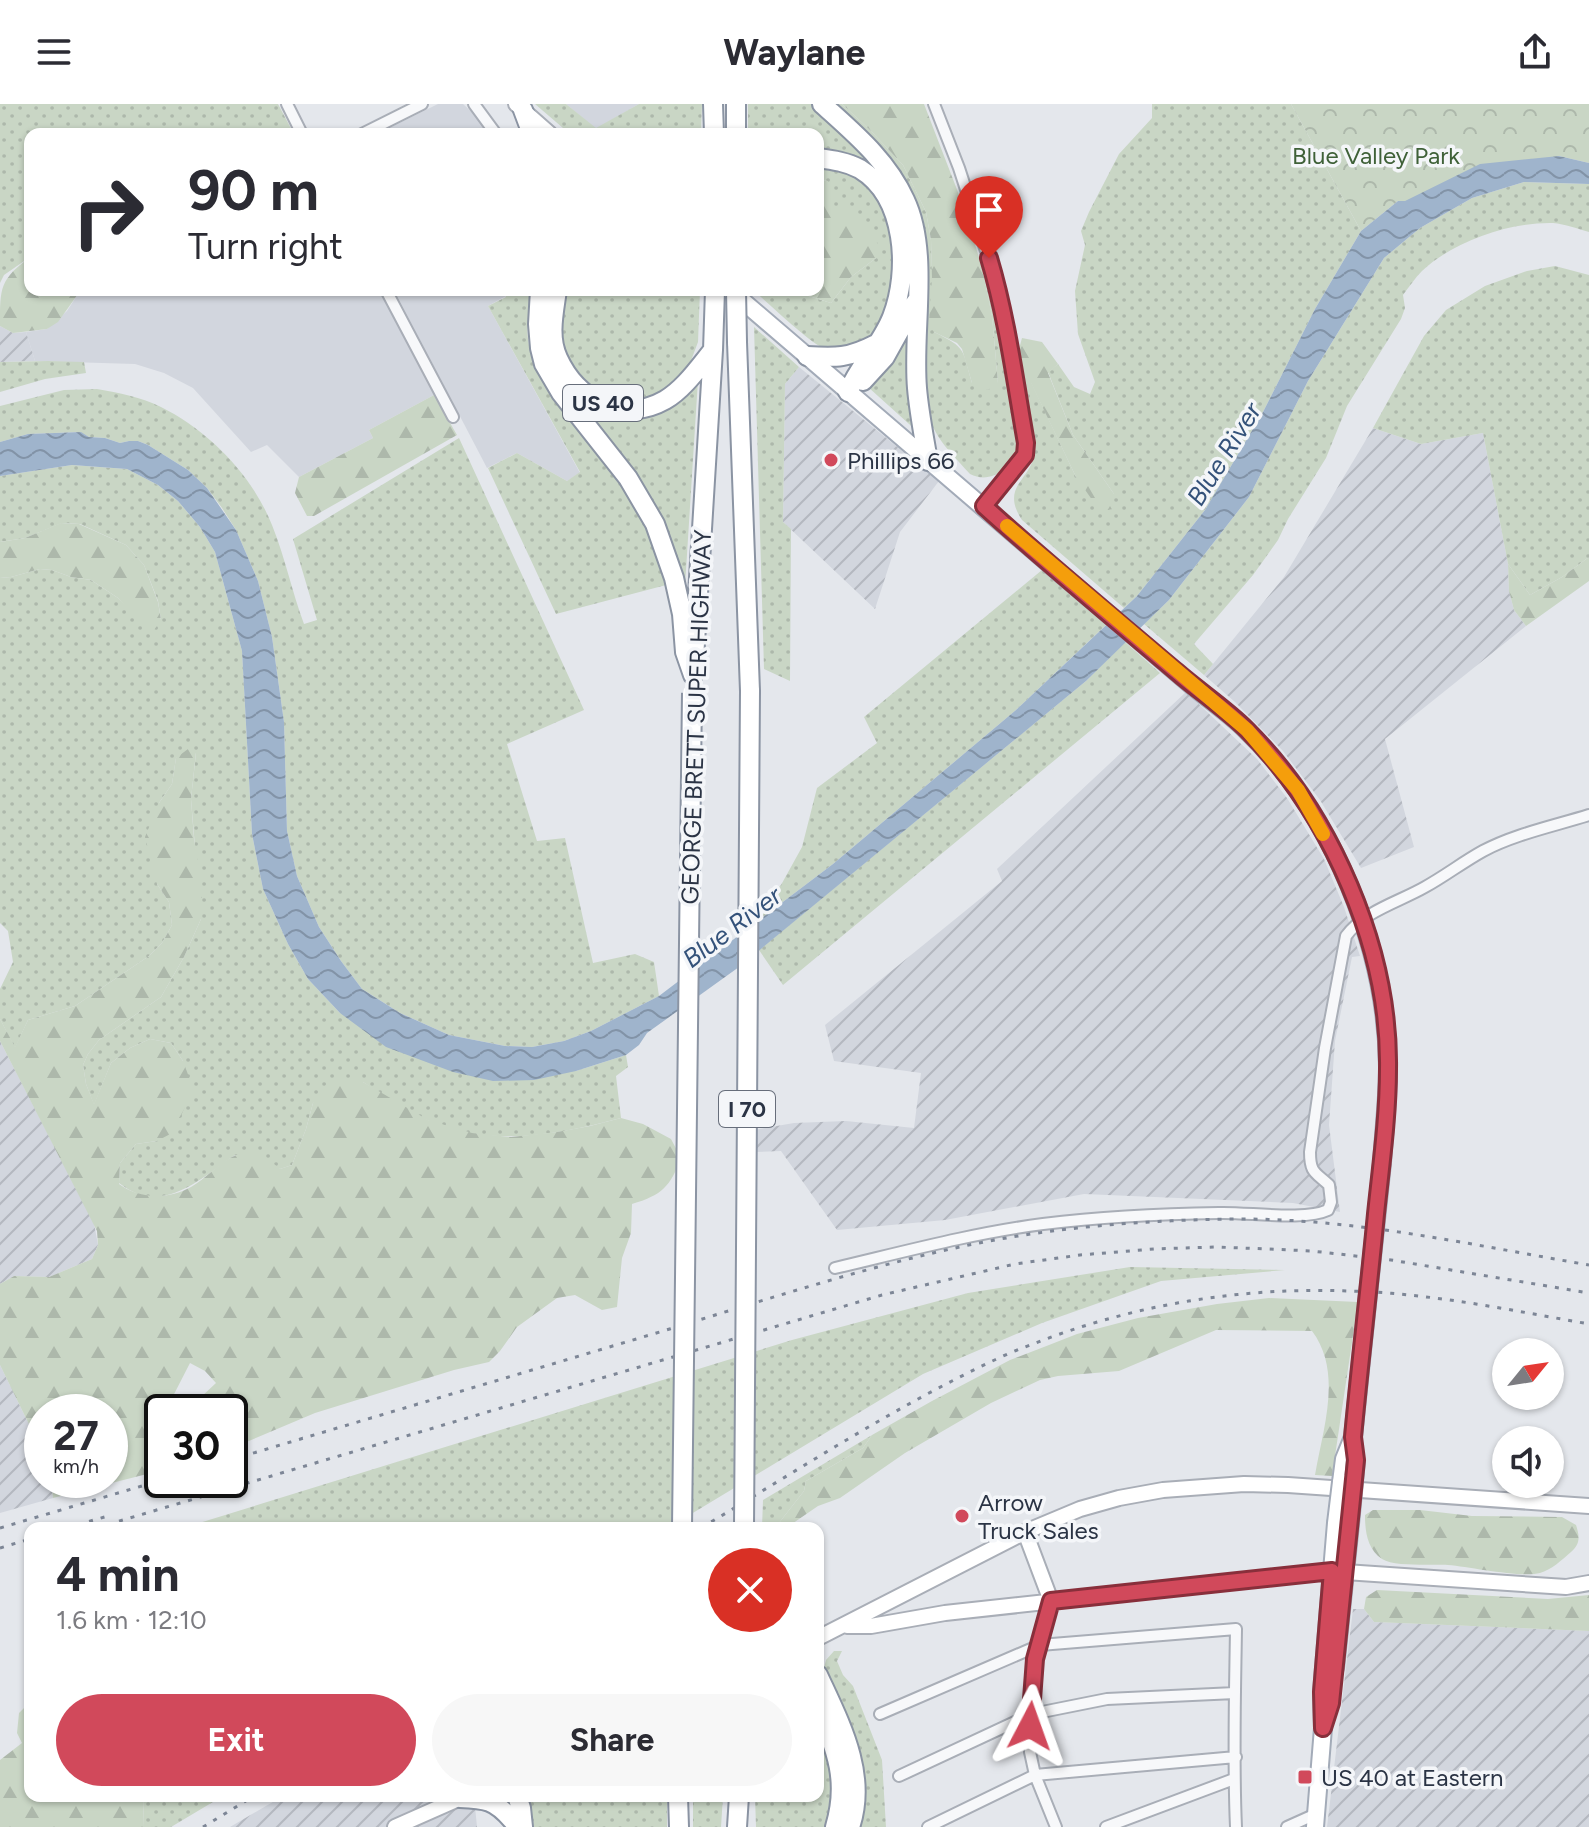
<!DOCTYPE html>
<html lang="en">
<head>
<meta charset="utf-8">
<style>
	:root { --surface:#fff; --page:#f7f7f7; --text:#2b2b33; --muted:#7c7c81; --accent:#d1495b }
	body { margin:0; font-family:Figtree,sans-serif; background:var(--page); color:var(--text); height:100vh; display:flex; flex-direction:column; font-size:30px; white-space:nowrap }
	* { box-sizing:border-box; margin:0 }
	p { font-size:26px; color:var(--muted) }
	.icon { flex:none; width:44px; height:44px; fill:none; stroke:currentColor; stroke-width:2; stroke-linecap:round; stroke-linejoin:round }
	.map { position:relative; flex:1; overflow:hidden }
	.side { position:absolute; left:24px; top:1418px; width:800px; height:280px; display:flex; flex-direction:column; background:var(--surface); border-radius:16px; box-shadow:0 2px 6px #0004 }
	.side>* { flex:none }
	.hud { position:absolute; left:24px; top:24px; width:800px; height:168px; border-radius:16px; box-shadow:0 2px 6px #0004; background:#fff; color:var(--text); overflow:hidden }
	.needle { width:52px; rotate:60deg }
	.controls { position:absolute; left:1492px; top:1234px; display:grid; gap:16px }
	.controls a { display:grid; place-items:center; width:72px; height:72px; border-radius:50%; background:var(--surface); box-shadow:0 2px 6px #0004; font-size:40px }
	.speed { position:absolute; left:24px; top:1290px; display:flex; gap:16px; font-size:40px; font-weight:700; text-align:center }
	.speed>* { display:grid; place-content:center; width:104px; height:104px; border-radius:50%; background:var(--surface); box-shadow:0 2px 6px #0004; line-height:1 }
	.speed small { font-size:20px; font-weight:400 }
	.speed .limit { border:4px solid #111; border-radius:12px; background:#fff; color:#111 }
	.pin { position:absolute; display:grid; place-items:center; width:68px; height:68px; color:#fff; margin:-82px -34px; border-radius:50% 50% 50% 0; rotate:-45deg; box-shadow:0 0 8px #0007 }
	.pin .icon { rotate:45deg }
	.me { position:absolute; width:88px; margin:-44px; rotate:4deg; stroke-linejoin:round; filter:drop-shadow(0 0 6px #0008) }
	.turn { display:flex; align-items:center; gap:28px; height:168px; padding:0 32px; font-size:36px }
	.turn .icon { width:104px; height:104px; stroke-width:2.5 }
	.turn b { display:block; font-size:56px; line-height:68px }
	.round { display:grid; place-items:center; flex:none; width:84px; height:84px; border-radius:42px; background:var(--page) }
	.summary { display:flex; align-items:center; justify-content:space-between; height:136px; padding:0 32px }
	h1 { font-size:48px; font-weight:700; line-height:60px }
	.cta { display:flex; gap:16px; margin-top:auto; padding:16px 32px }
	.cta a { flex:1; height:92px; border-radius:48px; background:var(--accent); color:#fff; font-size:32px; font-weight:700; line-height:92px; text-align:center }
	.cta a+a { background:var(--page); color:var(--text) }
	header { display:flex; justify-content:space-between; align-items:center; height:104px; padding:0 32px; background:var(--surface); font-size:36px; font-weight:700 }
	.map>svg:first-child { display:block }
	.built { fill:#d2d6de }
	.industrial { fill:url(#industrial-furrows) }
	.grass { fill:url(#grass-dots) }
	.forest { fill:url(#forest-firs) }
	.park { fill:url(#park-crowns) }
	.water { fill:url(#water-waves) }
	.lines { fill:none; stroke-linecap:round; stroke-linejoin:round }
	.minor-casing { stroke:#a9aeb7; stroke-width:14 }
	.secondary-casing { stroke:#a9aeb7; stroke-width:18 }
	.primary-casing { stroke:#a3abb8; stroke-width:20 }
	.motorway-casing { stroke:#8b94a3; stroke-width:22 }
	.minor { stroke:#f7f8fa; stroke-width:10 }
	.secondary { stroke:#fff; stroke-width:14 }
	.primary { stroke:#fff; stroke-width:16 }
	.motorway { stroke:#fff; stroke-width:18 }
	.rail { stroke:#7d8696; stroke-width:3; stroke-dasharray:4 8; stroke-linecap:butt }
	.primary-bridge-casing { stroke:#a3abb8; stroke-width:20; stroke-linecap:butt }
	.motorway-bridge-casing { stroke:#8b94a3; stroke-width:22; stroke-linecap:butt }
	.primary-bridge { stroke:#fff; stroke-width:16 }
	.motorway-bridge { stroke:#fff; stroke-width:18 }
	.route-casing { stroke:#882f3b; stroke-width:20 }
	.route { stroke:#d1495b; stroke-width:14 }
	.slow { stroke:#f59e0b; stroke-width:14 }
	.poi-dot { fill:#d1495b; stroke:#f4f6f9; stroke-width:3 }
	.labels { text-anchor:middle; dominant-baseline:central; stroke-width:7; stroke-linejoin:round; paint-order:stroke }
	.shield { fill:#f4f6f9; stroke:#676e7b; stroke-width:2 }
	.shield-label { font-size:22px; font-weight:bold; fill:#2b3445 }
	.park-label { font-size:24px; fill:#3f6138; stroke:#f4f6f9 }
	.poi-label { font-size:24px; fill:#2b3445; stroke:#f4f6f9; text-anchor:start }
	.street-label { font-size:24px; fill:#2b3445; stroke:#f4f6f9 }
	.water-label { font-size:26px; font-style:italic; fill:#34527a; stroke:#f4f6f9 }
</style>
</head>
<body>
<header><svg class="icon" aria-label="menu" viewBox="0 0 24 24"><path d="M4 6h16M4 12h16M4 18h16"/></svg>Waylane<svg class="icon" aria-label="share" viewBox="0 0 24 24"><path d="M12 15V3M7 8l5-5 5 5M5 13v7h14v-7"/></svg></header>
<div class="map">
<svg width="1589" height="1723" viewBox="0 0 1589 1723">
	<defs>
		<pattern id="industrial-furrows" width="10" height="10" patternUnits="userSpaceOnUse" patternTransform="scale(2)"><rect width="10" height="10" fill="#d2d6de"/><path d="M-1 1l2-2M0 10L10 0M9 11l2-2" fill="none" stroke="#b4b8c0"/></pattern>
		<pattern id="grass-dots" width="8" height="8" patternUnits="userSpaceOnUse" patternTransform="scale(2)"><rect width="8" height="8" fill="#c9d6c5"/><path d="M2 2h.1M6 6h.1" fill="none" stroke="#adb8ab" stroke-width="1.8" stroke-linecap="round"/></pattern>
		<pattern id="forest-firs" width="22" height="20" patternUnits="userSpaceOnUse" patternTransform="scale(2)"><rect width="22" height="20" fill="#c9d6c5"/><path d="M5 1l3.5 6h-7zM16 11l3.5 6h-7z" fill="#adb8ab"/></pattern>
		<pattern id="park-crowns" width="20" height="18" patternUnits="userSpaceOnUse" patternTransform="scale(2)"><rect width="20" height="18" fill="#c9d6c5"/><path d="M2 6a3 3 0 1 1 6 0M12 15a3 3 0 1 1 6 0" fill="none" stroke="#adb8ab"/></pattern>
		<pattern id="water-waves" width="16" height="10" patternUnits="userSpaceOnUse" patternTransform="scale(2)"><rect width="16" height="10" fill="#9fb4cc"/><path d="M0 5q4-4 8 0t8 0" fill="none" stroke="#8293a7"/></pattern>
	</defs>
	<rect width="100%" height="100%" fill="#e4e7ec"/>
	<path class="built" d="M438,0h25l14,13 11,17h-111z
		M566,0h73l-43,25z
		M82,186h298l54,105 -65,35 4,8 -74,39 -32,-32 -16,7 -58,-64 -29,-15 -29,-9 -100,-3 -9,-29 21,-3 20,-18 11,-17z
		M394,186h109l3,6 -18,10 92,167 -13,8 -50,-28 -30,15z"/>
	<path class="industrial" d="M0,222l13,7 13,-1 9,29 -35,1z
		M799,263l140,114 -39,51 -25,77 -92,-87 2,-138z
		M1373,324l48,16 62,-11 25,131 1,27 5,19 12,16 -141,113 29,108 -53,21 -41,-68 -37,-49 -48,-49 -31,-27 80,-98z
		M1186,588l71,67 30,39 37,61 20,48 16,49 -8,1 -17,84 -6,84 11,87 -47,-9 -209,-9 -139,26 -108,10 -56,-79 -26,1 -1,-22 40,-7 52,-2 68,7 7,-55 -87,-12 -9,-36 177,-144 -5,-12z
		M0,937l94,182 4,22 -6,14 -43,18 -35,-1 -14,8z
		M0,1261l42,86v29h9l2,18 -53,15z
		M1353,1505h11l10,13 215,9v196h-262z
		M283,1692h191l3,31h-247z"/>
	<path class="grass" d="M0,0h278l16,30h-264v123l-26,18 -4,8z
		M535,0h31l30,24 43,-24h63l-1,30h-131z
		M748,0h67l69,68 11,28 -77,-49v-17h-70z
		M834,0h8l29,27 32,34 23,47 5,28 3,92c33,16 28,17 38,51h26l-6,-67 -10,-49 5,1 34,173c-5,23 -28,45 -51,33 -28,-31 -40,-40 -47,-83l1,-152 -6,-32 -9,-20 -20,-31z
		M1152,0h139l70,127 -46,78 -52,103 -58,98 -68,86 -13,12 -102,-88c-23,-35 11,-40 12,-68 1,-22 -7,-46 -11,-68l8,-2 45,95 38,17 -41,-59 -25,-63 10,-8 16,23 16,7 5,-12 -17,-48 -3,-43 10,-46 -4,-14 8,-19 30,-58 33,-36z
		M818,59c11,3 25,4 35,10 10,6 28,26 33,36 12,29 8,93 -8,120 -11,18 -34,24 -54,19 -12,-3 -58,-47 -71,-58h42l4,3 32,10 20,-26 25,-19 -47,-48 -1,-29 -10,-1z
		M1524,78l65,2v48c-11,-3 -24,-8 -36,-9 -44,-1 -99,18 -131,48 -7,7 -13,16 -19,24l2,13 -4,11 -54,87 -21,52 -38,61 -10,21 -25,35 -59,69 19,20 -9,11 -60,-51 25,-24 80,-103 59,-116 76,-123 36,-30 52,-30z
		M1555,162l34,9v282l-27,20 -32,18 -22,-31 -25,-131 -62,11 -48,-16 51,-92 22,-26 39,-24 42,-15z
		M503,186h28c-1,16 -5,33 -3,49 8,62 66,95 97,145 20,31 32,66 45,100l-114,30 -68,-146 29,-15 50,28 13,-9 -92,-166 18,-9z
		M566,186h134l-2,52 -9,24 -10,15 -24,18 -41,3 -31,-17 -20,-32 -4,-19 4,-2 -1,-13z
		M754,223l45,40 -14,17 -2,138 8,7 -1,152 -26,-12z
		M911,227l8,102 -51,-46 30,-35z
		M48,257l36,1 2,11 -41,6 -45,13v-30z
		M698,276l-14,222 -9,-36 -109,-182 41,29z
		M97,285c22,4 44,8 64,18 48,24 91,68 111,118 13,32 20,67 32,99l13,-4 -24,-81 166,-101 125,272 -77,34 30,97 28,-3 28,125 42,-9 19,8 5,34 -68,35 -27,10 -32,6 -27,-1 -56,-11 -49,-22 -38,-24 -21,-28 -22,-34 -22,-51 -10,-45 -3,-109 -12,-85 -14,-56 -22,-51 -14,-22 -15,-20 -19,-18 -40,-25 -10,-4h-9l-9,2 -15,-5 -16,-1 -9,-5 -52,2 -28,8v-36l64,-16z
		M72,361l55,4 31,16 20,16 22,26 15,25 27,99 10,183 11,55 25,55 20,35 32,34 236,58 50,-16 2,12 -12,9 5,42c-63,17 -132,30 -194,2 -22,-11 -44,-25 -64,-38l-50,21 -7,26 -14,36 -12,4 -45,-14c-35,24 -73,62 -116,28l1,-20 16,-19 21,-3 26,-80 -12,-18 -21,-4 -20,9 -19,15 -17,42 -8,-21 -3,-19 5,-11 11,-14 62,-43 23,-40 17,-38 -10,-120 5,-46 -20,5 -4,26 -13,19 -2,81 12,18 3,23 -10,18 -13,13 -74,50 -47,14 -13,28 -15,-29v-30l13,-27 -5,-31 -8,-8v-345l11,-1 29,-8 12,1 19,7 20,3 27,18 11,11 32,11 -3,-19 -14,-36 -18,-20 -46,-21 -18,-1 -37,15 -25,4v-66z
		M1042,466l64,55 -90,85 -183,154 -70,53 -1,-14 19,-18 21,-38 15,-59 60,-45 -13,-26z
		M1125,538l35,31 -377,312 -24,-35 327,-269z
		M1130,1163l155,3 -124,11 -119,42 -119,51 -255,154h-485l609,-188 176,-47z
		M872,1331l-9,13 -57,33 -2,10 -29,37h-13l1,-28z
		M834,1547h8l-5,10 6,14 10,11 29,74 4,67h-28l-34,-159 2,-8z
		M818,1624l9,19 8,35 -7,45h-72l-1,-31h63z
		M143,1692h80l-52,31h-27z
		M526,1692h141v31h-139z
		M693,1692h30l-2,31h-28z"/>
	<path class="forest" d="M842,0h82l37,96 21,67 10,49 6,67 -10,7 -16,-7 -10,-34 -5,-6 -23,-11 -5,-10 3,-44 -1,-38 -5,-28 -23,-47 -32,-34z
		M818,76l10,1 4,15 -2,13 13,-1 14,7 24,33 -5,10 -25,19 -20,26 -32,-10 -4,-3h23z
		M30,153v33h52l-4,4 -20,28 -11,7 -34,4 -13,-7c0,-40 0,-46 30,-69z
		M1022,234l20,4 16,22 -10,9 25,62 41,59 -1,15 -13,2 -24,-34 -45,-94 -8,1 -4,-35z
		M434,291l23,40 -143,81h-7l-12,-23 4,-16 74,-39 -4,-8z
		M61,419l18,1 47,21 18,20 14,37 3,18 -7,10 -12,-5 -24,-27 -27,-18 -20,-3 -19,-7 -12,-1 -29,8 -11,1v-36l25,-4z
		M1589,453v24l-63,45 -12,-16 -5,-19 -1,-27 22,31 32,-18z
		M188,645l8,3 -5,47 3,40 8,43 -1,37 -17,38 -23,40 -62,43 -11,14 -5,11 3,19 8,20 17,-41 19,-15 20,-9 21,4 12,18 10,27 -19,44 -17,9 -21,3 -16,19 -1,21c20,15 49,16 72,3 15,-9 26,-22 41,-30 7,-4 17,-5 25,-7l23,19 12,-4 14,-36 7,-26 13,-18 17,-8 20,5 65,38 44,13 39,4 46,-5 33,-6 31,-8 22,6 28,15 10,19c-11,29 -19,37 -49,46l-1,29 -9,25 -5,49 -15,3 -27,-15 -18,3 -40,29 -17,24 -11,11 -35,8 -139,43 -85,36v-37h-45l31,-29 -11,-12 -15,-8 -20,39 -2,10h-6l-1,46 -14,16 -94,24 -2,-18h59v-68h-68v39l-42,-86v-81l14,-8 35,1 43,-18 6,-14 -1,-14 -97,-190v-22l15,28 13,-27 47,-14 74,-50 13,-13 10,-18 -3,-23 -12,-18 -12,-47 14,-34 13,-19 4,-26z
		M1269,1194l89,4 -26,174 -17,-1c8,-47 28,-103 -3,-144l-96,-1 -97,41 -61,5 -18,4 -49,23 -86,50 -65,45 -22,8 -32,22h-11l29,-37 2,-10 57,-33 9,-13 60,-34 78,-41 39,-15 28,-11 61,-16 79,-14z
		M1373,1406h47l52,6 90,1 14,8c4,12 4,19 -5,27 -9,8 -20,18 -31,21 -19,5 -69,-6 -92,-8 -18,-1 -53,2 -66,-6 -15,-10 -17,-28 -17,-44z
		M1377,1486l171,9 41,-4v36l-215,-9 -10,-13 2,-12z
		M30,1598v94h113l1,31h-144v-67l22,-17 -5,-10 2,-20z"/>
	<path class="park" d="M1291,0h298v59l-30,-7 -137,38 -17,8 -7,-1 -37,30z"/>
	<path class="water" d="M1559,52l30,7v21l-65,-2 -52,16 -52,30 -36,30 -76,123 -59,116 -80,103 -83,81 -347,286 -92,66 -8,12 -13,10 -50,16 -42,9 -41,1 -40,-9 -67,-25 -46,-34 -32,-34 -20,-35 -25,-55 -11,-55 -10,-183 -27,-99 -15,-25 -22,-26 -20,-16 -31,-16 -55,-4 -72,11v-34l28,-8 53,-2 8,5 16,1 15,5 9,-2h9l10,4 40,25 19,18 29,42 22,51 14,56 12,85 3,109 10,45 22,51 22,34 21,28 38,24 49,22 56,11 27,1 32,-6 27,-10 68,-35 174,-132 183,-154 121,-114 68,-86 58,-98 52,-103 46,-78 37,-30h7l75,-37z"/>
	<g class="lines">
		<defs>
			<path id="minor" d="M287,0l15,30
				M474,0l22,30
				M934,0l25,64 40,123 27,152 -1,12 -41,51
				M362,30l60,-30
				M386,186l67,127
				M835,1164c68,-16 138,-35 208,-44 58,-7 117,-10 176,-11 29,-1 86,8 109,-3l3,-8 -2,-17c-14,-13 -19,-12 -19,-33l15,-104 21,-112c18,-25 53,-34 79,-49 20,-11 38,-25 58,-36 32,-17 71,-25 106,-36
				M1051,1497l-16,58 -5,93 5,23 21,52
				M880,1610l160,-69 196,-16c-1,66 -3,132 0,198
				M899,1672l133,-62 75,-15 128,-6
				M928,1723l107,-52 201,-18
				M1106,1723l128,-48
				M1287,1723l29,-13"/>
			<path id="secondary" d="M516,0l34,30
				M1025,1428l26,69
				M1345,1468l221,15 23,-4
				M847,1522h24l74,-13 387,-42
				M818,1534l207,-106 55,-23 39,-11 44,-8 81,-6 44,1 301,21
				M395,1723l70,-31"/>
			<path id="primary" d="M731,187c110,95 220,189 330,283 43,36 86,73 129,110 18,15 39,29 56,46 86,82 141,218 142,337 0,32 -4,64 -6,96
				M1341,1378l3,-23 9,-22 9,-86
				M1335,1564l15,-144
				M1315,1723l8,-99 -1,-36 14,-169"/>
			<path id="motorway" d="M713,0l1,30
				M822,0c32,29 65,56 83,96 25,53 7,130 12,188 2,24 7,49 11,73
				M523,6l9,24
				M736,30v-30
				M818,54c15,2 29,4 42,11 46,28 50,102 32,148 -11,28 -32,47 -44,75
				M540,186l-2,34 2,24 4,16 17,29 67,85 27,46 19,54 8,36 3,38 8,23
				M557,186c-3,22 -9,47 1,68 19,42 65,66 107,42 19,-11 34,-33 48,-50
				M737,238l13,349
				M807,252c29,2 42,2 69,-12
				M863,277l22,-24 30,-54
				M694,555l19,-309 2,-60
				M818,1571c22,48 50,99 32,152
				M818,1603c18,43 31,73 17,120
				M517,1692l4,12 2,19
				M678,1692l1,31
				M460,1694c26,1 35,2 52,22
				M737,1723l2,-31"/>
		</defs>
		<use href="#minor" class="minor-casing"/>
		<use href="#secondary" class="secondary-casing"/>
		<use href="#primary" class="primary-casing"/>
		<use href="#motorway" class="motorway-casing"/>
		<use href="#minor" class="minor"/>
		<use href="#secondary" class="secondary"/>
		<use href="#primary" class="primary"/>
		<use href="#motorway" class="motorway"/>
		<path class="rail" d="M230,1356c141,-42 282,-84 423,-126 110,-33 219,-70 331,-92 83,-16 167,-22 251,-23 119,-1 237,26 354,46
			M0,1424l162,-48
			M66,1424l42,-12
			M96,1424l786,-233 133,-31 65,-9 74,-6 62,-2 52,2 44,2 79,9 198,33
			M701,1424c99,-59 196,-123 300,-171 15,-7 30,-12 45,-18 97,-36 200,-52 303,-48 81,2 161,19 240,33
			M0,1444l30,-9
			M203,1723l51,-31"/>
		<defs>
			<path id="primary-bridge" d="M1362,1247l20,-188
				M1336,1419l5,-41
				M1350,1420l6,-64"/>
			<path id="motorway-bridge" d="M736,186l1,52
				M682,1424l10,-835
				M744,1424l6,-837"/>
		</defs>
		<use href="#primary-bridge" class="primary-bridge-casing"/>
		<use href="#motorway-bridge" class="motorway-bridge-casing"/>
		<use href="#primary-bridge" class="primary-bridge"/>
		<use href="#motorway-bridge" class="motorway-bridge"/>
	</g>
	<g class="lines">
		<defs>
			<path id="route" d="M989,154c18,60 26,123 37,185l-1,12 -41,51c63,57 128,111 193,166 23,20 49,37 70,58 84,84 143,219 141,339 0,48 -7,97 -12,145 -7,74 -16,148 -23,223l3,23 -25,243 -8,25 -1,-36 10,-121 -281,30 -16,58 -5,67"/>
		</defs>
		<use href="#route" class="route-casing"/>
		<use href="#route" class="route"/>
		<path class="slow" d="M1007,422l240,204 51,60 25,44"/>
	</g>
	<g class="poi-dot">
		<circle cx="831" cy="356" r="8"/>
		<circle cx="962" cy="1412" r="8"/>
		<rect x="1297" y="1665" width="16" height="16" rx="4"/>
	</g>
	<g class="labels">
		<g class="shield">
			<rect x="563" y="281" width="80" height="36" rx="6"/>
			<rect x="719" y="987" width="56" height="36" rx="6"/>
		</g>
		<g class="shield-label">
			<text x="603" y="299">US 40</text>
			<text x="747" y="1005">I 70</text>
		</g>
		<g class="park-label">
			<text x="1376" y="51">Blue Valley Park</text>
		</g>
		<g class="poi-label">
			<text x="847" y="356">Phillips 66</text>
			<text x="978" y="1398">Arrow<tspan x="978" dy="28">Truck Sales</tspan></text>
			<text x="1321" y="1673">US 40 at Eastern</text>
		</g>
		<g class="street-label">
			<text transform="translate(696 613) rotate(-88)">GEORGE BRETT SUPER HIGHWAY</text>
		</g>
		<g class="water-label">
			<text transform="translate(1224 350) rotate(-58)">Blue River</text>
			<text transform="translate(732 823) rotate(-37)">Blue River</text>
		</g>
	</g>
</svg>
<div class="controls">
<a><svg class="needle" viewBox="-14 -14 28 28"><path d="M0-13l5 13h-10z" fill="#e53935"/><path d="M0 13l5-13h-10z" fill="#7c7c81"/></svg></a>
<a><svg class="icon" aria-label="sound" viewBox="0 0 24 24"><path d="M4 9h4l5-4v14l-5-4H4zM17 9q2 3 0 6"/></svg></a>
</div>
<div class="speed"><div>27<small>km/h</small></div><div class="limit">30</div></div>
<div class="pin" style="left:989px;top:154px;background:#d93025"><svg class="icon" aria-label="arrive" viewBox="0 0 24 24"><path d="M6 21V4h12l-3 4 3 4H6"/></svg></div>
<svg class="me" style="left:1030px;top:1622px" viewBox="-20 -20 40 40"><path d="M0-17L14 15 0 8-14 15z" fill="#d1495b" stroke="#fff" stroke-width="4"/></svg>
<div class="hud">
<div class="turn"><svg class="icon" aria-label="right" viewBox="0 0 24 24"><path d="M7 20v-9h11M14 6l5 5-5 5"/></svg><div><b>90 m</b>Turn right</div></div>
</div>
<section class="side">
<div class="summary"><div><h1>4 min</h1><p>1.6 km · 12:10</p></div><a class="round" style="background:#d93025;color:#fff"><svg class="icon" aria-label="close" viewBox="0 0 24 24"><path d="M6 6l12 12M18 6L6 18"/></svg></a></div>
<div class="cta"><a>Exit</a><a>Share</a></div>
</section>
</div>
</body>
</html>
